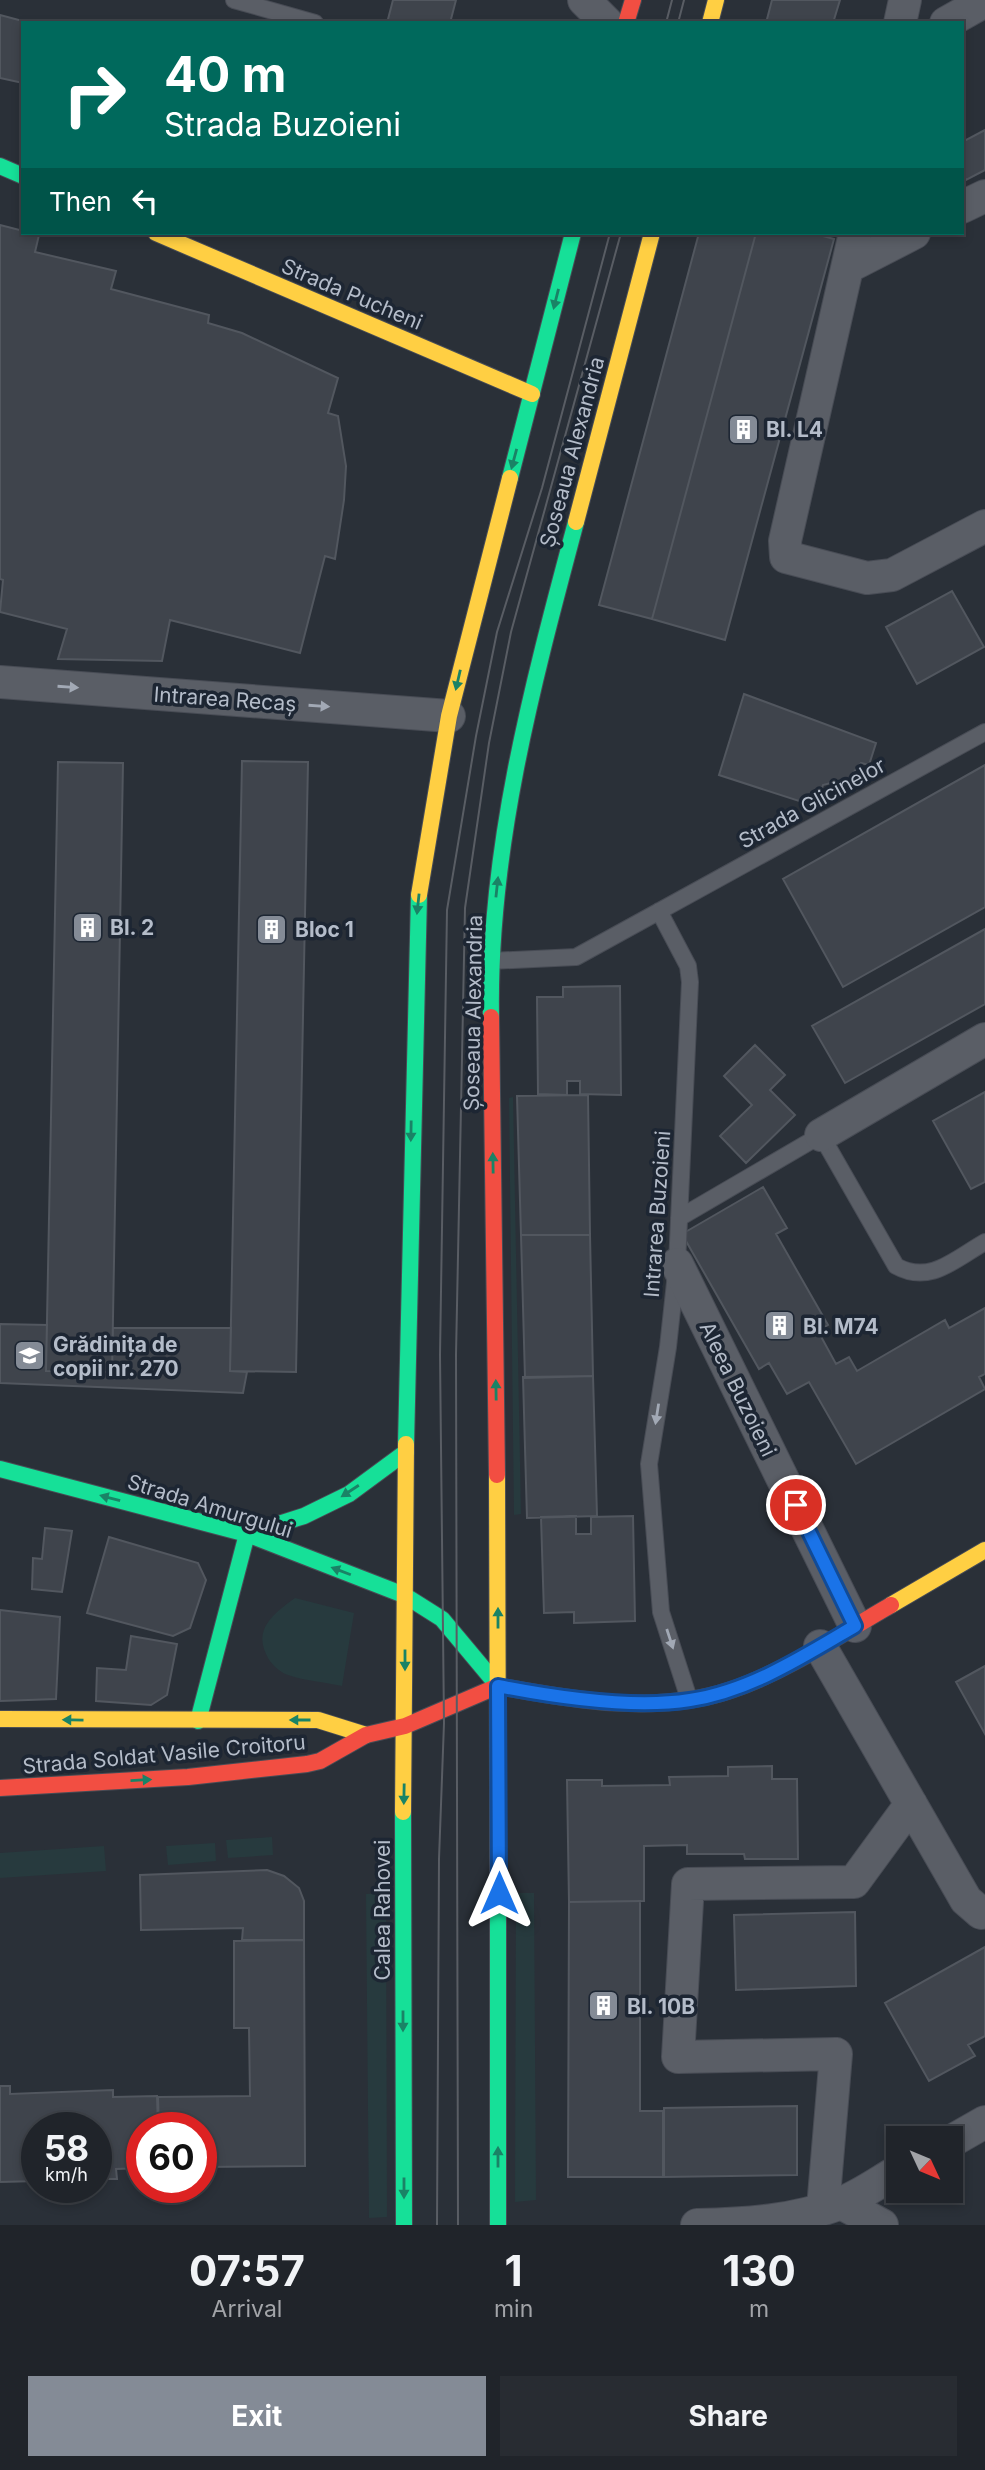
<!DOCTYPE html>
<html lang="en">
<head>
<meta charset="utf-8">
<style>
	:root { --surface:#20242a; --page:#282c32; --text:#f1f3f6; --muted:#a2a4a8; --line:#3d4147; --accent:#848b96 }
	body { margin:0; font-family:Inter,sans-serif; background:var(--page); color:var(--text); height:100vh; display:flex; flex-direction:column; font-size:26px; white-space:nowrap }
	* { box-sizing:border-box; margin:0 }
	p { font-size:23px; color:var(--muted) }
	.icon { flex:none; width:38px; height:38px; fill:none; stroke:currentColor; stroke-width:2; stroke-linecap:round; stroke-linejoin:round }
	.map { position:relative; height:2225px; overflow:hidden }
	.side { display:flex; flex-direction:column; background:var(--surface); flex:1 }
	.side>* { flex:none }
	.hud { position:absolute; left:21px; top:21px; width:943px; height:214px; border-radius:0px; box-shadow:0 4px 10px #0003,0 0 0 2px var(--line); background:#00695c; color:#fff; overflow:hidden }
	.needle { width:46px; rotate:134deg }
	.buttons { position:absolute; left:886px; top:2126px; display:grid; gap:14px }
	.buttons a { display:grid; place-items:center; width:77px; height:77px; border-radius:0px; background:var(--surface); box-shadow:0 4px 10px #0003,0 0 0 2px var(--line); font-size:35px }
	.speed { position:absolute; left:21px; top:2112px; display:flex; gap:14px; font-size:35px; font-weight:700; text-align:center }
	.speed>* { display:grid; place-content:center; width:91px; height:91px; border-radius:50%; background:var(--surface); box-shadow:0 4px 10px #0003,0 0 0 2px var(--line); line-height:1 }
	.speed small { font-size:18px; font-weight:400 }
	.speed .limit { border:10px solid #d22; background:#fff; color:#111 }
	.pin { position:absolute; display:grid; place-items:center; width:60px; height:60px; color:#fff; margin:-30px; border:4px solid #fff; border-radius:50%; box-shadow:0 2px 7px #0007 }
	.me { position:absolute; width:77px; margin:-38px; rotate:0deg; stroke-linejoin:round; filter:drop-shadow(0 0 5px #0008) }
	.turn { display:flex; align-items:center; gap:24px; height:147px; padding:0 28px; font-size:32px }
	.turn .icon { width:91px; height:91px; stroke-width:2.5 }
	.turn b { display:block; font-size:49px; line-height:60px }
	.then { display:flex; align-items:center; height:66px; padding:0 28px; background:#0003; gap:14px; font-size:26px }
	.eta { display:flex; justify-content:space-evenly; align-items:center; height:119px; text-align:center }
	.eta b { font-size:42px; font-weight:700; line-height:49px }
	.button { display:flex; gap:14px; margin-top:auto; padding:14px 28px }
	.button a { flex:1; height:80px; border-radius:0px; background:var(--accent); color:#fff; font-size:28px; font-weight:700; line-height:80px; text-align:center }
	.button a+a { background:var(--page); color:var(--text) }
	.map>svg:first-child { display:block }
	.green { fill:#273a3e }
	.building { fill:#3f444c; stroke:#52575f; stroke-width:2 }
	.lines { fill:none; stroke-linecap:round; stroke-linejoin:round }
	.lane-casing { stroke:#484c55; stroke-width:18 }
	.street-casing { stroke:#484c55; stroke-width:34 }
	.fast-casing { stroke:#484c55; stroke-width:18 }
	.slow-casing { stroke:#484c55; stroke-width:18 }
	.jam-casing { stroke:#484c55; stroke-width:18 }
	.lane { stroke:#5a5e66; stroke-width:16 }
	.street { stroke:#5a5e66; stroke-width:32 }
	.fast { stroke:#16e098; stroke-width:16 }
	.slow { stroke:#ffcf43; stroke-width:16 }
	.jam { stroke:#f24e42; stroke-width:16 }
	.tram { stroke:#595d64; stroke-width:2 }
	.oneway { fill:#1a8366 }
	.oneway2 { fill:#a2a9b5 }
	.route-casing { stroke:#114b97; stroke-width:18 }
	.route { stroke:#1a73e8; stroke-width:12 }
	.labels { text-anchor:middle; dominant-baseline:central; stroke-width:7; stroke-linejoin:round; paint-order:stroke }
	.street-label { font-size:21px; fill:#b4bcc9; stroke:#1d2633 }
	.poi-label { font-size:21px; font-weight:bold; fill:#b4bcc9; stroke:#1d2633; text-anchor:start }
</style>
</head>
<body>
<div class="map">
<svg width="985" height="2225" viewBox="0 0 985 2225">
	<rect width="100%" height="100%" fill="#2a3038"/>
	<path class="green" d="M513,1097l8,417 -7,1 -5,-417z
		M295,1598l59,15 -12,73c-17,-4 -37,-5 -54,-11 -7,-2 -16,-10 -20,-17 -16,-28 5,-44 27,-60z
		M272,1837l1,18 -45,3 -2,-18z
		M215,1843l1,18 -48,4 -2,-19z
		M104,1846l2,25 -106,7v-25z
		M386,1893l1,324 -18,1 -3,-324z
		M516,1893h18l2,307 -21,2z"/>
	<path class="building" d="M393,0h63l-6,23h-63z
		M772,0h68l-7,23h-67z
		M0,15l30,8h-7v60l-23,-5z
		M985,130v40l-19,10 -4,-7v-31z
		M0,225l39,10 -4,17 81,19 -5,18 98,26 -1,8 34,10 96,45 -10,35 10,3 8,50 -2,34 -9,59 -10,-3 -25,97 -130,-33 -8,41 -104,-2 9,-30 -67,-17 3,-32 -3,-1z
		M699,233h57l-104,386 -53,-14z
		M756,233h56l22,6 -109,401 -73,-21z
		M952,591l32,56 -67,37 -31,-57z
		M744,694l132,49 -7,22 -8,-2 -12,15 -26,7 -5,17 -15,-4 -4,3 -80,-26z
		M242,761l66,1 -12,610 -66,-1z
		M58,762l65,1 -11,609 -66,-1z
		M985,765v142l-142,80 -60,-108z
		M985,929v75l-140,79 -33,-57z
		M620,986l1,109 -41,-1v-13h-13v14l-29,-1 -1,-97h26v-10z
		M755,1045l30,30 -15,15 25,25 -49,48 -26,-27 32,-31 -28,-29z
		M985,1092v90l-14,7 -38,-68z
		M588,1095l2,140h-69l-4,-139z
		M763,1187l24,41 -11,6 52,91 -10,6 18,33 13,-7 8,14 88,-51 4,8 36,-20v66l-6,3 6,12 -129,75 -47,-82 -22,12 -18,-31 -10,6 -77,-135z
		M521,1235h69l3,141 -68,2z
		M0,1324l47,1 -1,46 66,1 1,-44h118l-1,43 17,1 -4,21 -243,-10z
		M593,1376l4,140 -70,2 -4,-141z
		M576,1516v18h15v-17l42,-1 2,105 -61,2v-11l-30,1 -3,-96z
		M45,1528l27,3 -10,61 -30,-3 1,-31 9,1z
		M109,1537l89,26 8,17 -16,48 -17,8 -86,-23z
		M0,1610l60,7 -4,82 -56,2z
		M131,1636l46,8 -10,51 -16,10 -55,-4 1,-33 29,2z
		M985,1666v68l-29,-52z
		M772,1766v13h25l1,80h-53l-1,-5h-57v-9l-43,1v55l-75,1 -2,-122h35v6l68,-1 -1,-8 59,-1v-9z
		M267,1870l17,6 15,12 5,13v39h-62l1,-12 -102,2 -1,-55z
		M640,1901v210h23v66h-95l1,-275z
		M855,1912l1,74 -120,4 -2,-75z
		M304,1940l1,226 -104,1v-39h-42l-1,-31 92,-1 -1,-68h-15v-87z
		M985,1947v89l-17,9 7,11 -46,25 -44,-78z
		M0,2086h10v8l103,-4v7l44,-1 1,32h-16v40l-26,1 1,10h-21v-51h-59v53l-37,1z
		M797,2106v69l-133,2v-69z"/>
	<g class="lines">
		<defs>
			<path id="lane" d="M234,0l81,23
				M659,911l29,55 2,16 -13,282 -9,83 -19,117 12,148 28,87
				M490,961l86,-4 409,-225
				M679,1218l142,-83 75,131c34,19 59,-7 89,-24"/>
			<path id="street" d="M584,0l23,23
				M900,23l5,-23
				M946,23l39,-22
				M962,207l23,-11
				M855,233l-70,308 1,16 81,21 25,-3 93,-49
				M848,267l66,-34
				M0,682l449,34
				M821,1135l164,-96
				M677,1264l178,362
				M820,1646l146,254 15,13 4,-2
				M950,2142l35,-20
				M841,2203l41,22
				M823,2208l13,-154 -158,3 10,-173 166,-2 57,-78
				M697,2225c49,-1 98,-4 144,-22 20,-8 38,-21 57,-32"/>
			<path id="fast" d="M0,166l23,10
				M510,478l63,-245
				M491,1017c-3,-168 42,-334 85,-495
				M406,1444l13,-549
				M0,1469l247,65 157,61 38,24 56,67
				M247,1534l57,-18 45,-22 57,-42
				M198,1721l49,-187
				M498,1789v436
				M403,1812l1,413"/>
			<path id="slow" d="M710,23l6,-23
				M156,233l376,161
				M576,522l76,-289
				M419,895l30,-179 61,-238
				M497,1475l1,314
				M891,1605l94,-55
				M0,1719l318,1 48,15
				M403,1812l3,-368"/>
			<path id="jam" d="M626,23l7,-23
				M491,1017l6,458
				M498,1686c75,14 159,29 233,4 56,-19 108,-55 160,-85
				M0,1788l188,-11 119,-13 13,-3 46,-26 39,-9 93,-40"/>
		</defs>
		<use href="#lane" class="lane-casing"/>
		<use href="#street" class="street-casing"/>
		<use href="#fast" class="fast-casing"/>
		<use href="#slow" class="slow-casing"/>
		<use href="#jam" class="jam-casing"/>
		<use href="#lane" class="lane"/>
		<use href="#street" class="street"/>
		<use href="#fast" class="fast"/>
		<use href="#slow" class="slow"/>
		<use href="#jam" class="jam"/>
		<path class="tram" d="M666,23l6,-23
			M678,23l6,-23
			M437,2225l2,-366 5,-136 -4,-368 7,-445 29,-174 21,-104 45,-144 68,-255
			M458,2225l-2,-870 9,-447 24,-165 22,-111 110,-399"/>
	</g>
	<defs><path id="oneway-solid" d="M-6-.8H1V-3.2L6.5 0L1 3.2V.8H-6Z" transform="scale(1.75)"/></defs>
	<g class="oneway">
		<use href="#oneway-solid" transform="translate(556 299) rotate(104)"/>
		<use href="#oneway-solid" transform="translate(514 459) rotate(105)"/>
		<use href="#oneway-solid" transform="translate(458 680) rotate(103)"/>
		<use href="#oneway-solid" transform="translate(497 887) rotate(-84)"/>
		<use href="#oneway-solid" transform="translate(418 904) rotate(96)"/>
		<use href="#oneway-solid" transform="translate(411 1131) rotate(91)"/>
		<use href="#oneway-solid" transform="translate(493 1163) rotate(-91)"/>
		<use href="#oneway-solid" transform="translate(496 1390) rotate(-91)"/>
		<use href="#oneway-solid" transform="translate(350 1491) rotate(147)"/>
		<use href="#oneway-solid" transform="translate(110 1498) rotate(-165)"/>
		<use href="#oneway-solid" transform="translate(341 1571) rotate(-159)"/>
		<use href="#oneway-solid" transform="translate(498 1618) rotate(-90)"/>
		<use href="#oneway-solid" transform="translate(405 1660) rotate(90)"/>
		<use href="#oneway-solid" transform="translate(73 1720) rotate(-179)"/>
		<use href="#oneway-solid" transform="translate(300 1720) rotate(180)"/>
		<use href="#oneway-solid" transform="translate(141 1780) rotate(-3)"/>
		<use href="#oneway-solid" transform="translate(404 1794) rotate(91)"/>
		<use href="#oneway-solid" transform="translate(403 2021) rotate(90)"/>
		<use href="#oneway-solid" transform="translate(498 2157) rotate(-90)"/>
		<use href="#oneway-solid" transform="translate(404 2188) rotate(90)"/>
	</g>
	<g class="oneway2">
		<use href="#oneway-solid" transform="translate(68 687) rotate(4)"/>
		<use href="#oneway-solid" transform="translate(319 706) rotate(4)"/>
		<use href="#oneway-solid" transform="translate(657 1414) rotate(99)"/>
		<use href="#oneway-solid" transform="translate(670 1639) rotate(72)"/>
	</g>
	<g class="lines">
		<defs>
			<path id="route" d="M499,1893l-1,-207c56,11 136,23 192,14 60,-9 114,-44 165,-74l-59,-121"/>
		</defs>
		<use href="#route" class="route-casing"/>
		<use href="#route" class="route"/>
	</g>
	<defs>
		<symbol id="building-square" viewBox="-11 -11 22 22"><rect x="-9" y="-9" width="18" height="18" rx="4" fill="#848b96" stroke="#1d2633"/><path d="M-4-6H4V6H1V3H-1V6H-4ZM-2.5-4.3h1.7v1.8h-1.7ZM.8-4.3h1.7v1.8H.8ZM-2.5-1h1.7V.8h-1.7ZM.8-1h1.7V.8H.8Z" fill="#fff"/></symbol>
		<symbol id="school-square" viewBox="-11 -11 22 22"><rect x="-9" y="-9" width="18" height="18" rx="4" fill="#848b96" stroke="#1d2633"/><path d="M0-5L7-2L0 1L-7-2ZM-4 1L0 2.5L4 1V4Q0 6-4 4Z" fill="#fff"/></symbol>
	</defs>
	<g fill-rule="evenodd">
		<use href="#building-square" x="726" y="412" width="35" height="35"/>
		<use href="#building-square" x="70" y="910" width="35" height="35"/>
		<use href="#building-square" x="254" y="912" width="35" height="35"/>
		<use href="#building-square" x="762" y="1308" width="35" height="35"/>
		<use href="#school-square" x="12" y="1338" width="35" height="35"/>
		<use href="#building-square" x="586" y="1988" width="35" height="35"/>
	</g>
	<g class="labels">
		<g class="street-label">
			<text transform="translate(352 294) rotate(23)">Strada Pucheni</text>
			<text transform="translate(572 452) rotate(-75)">Șoseaua Alexandria</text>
			<text transform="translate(225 699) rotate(4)">Intrarea Recaș</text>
			<text transform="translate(812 803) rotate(-29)">Strada Glicinelor</text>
			<text transform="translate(473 1013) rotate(-89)">Șoseaua Alexandria</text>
			<text transform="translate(657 1214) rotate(-86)">Intrarea Buzoieni</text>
			<text transform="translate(738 1389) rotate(64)">Aleea Buzoieni</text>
			<text transform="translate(210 1506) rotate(17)">Strada Amurgului</text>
			<text transform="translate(164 1754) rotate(-5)">Strada Soldat Vasile Croitoru</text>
			<text transform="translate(382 1910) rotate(-90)">Calea Rahovei</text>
		</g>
		<g class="poi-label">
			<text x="766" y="429">Bl. L4</text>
			<text x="110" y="927">Bl. 2</text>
			<text x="295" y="929">Bloc 1</text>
			<text x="803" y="1326">Bl. M74</text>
			<text x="53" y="1344">Grădinița de<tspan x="53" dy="24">copii nr. 270</tspan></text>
			<text x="627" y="2006">Bl. 10B</text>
		</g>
	</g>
</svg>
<div class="buttons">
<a><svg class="needle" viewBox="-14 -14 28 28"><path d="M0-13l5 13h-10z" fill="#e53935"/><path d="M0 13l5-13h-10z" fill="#a2a4a8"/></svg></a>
</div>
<div class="speed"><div>58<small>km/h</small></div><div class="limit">60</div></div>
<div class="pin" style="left:796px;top:1505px;background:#d93025"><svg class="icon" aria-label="arrive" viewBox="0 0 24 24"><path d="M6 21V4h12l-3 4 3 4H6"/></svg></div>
<svg class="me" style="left:499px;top:1893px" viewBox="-20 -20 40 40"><path d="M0-17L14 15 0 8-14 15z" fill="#1a73e8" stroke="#fff" stroke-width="4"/></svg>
<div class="hud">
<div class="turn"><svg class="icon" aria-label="right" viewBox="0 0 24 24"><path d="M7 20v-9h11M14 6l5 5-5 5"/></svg><div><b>40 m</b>Strada Buzoieni</div></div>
<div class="then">Then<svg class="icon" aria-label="left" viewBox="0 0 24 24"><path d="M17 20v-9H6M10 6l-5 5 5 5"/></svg></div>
</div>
</div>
<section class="side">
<div class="eta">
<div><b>07:57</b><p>Arrival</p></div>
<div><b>1</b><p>min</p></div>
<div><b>130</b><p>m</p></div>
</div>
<div class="button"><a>Exit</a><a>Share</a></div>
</section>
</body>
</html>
